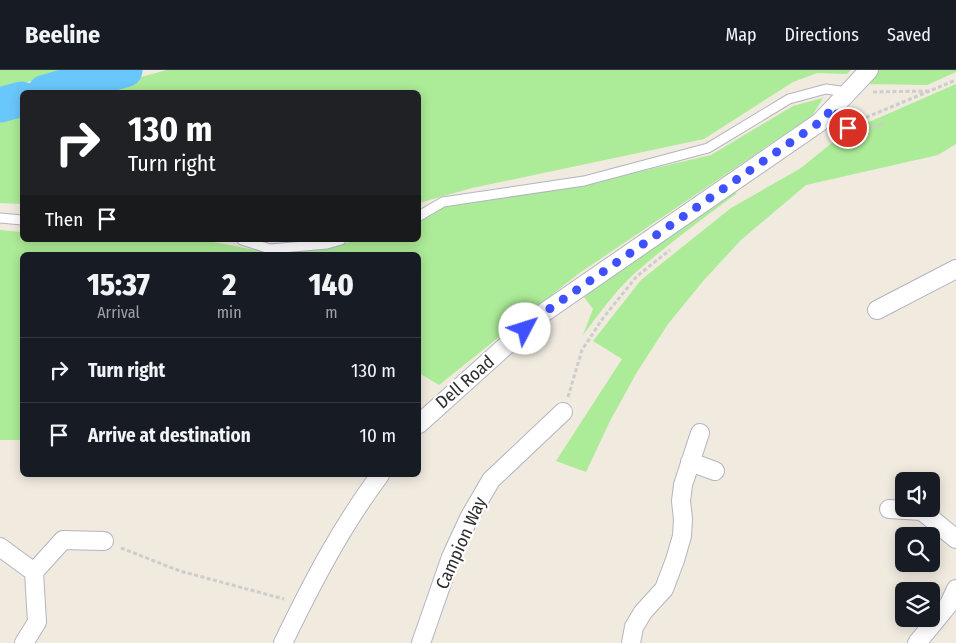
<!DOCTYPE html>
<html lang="en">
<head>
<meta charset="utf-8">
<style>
	:root { --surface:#171b24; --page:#242831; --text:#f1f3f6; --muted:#9ea1a6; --line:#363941 }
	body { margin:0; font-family:"Fira Sans Condensed",sans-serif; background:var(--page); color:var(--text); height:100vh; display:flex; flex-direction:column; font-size:19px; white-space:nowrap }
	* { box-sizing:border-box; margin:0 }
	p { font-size:16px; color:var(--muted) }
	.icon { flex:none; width:28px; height:28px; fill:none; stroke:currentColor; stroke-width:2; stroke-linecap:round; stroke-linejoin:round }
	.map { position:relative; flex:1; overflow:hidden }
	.sheet { position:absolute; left:20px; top:182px; width:401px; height:225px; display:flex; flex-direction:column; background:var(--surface); border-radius:8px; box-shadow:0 2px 12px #0003 }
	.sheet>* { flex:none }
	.top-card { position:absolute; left:20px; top:20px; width:401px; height:152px; border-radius:8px; box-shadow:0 2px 12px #0003; background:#202124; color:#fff; overflow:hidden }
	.fabs { position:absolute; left:895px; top:402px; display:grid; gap:10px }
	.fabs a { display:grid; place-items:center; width:45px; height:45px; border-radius:8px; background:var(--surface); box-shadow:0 2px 12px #0003; font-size:25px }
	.pin { position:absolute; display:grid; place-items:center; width:42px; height:42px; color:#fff; margin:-21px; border:2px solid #fff; border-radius:50%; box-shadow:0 1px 5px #0007 }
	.me { position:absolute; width:55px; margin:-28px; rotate:50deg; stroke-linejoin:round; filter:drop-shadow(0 0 4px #0008) }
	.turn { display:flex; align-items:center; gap:18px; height:105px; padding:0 25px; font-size:22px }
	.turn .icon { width:65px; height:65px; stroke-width:2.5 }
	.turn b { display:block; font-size:35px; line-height:42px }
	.then { display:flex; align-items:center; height:48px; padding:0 25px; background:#0003; gap:10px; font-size:19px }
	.eta { display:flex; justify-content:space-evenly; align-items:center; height:85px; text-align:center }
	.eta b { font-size:30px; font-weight:800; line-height:35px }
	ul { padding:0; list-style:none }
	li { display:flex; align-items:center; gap:15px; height:65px; padding:0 25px; border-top:1px solid var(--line) }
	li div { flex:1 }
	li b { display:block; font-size:19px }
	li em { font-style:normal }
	header { display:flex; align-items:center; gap:30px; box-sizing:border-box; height:70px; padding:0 25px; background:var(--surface); border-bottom:1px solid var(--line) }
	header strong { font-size:24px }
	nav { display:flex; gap:28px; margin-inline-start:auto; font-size:18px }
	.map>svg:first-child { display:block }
	.green { fill:#aceb97 }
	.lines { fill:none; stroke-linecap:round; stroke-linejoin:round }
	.river { stroke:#6ac7fb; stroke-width:35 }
	.lane-casing { stroke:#b3b4c2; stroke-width:11 }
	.street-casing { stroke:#b3b4c2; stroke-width:20 }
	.path { stroke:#cdcdcd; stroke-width:3; stroke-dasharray:4 2.5; stroke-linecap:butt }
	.lane { stroke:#fff; stroke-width:9 }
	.street { stroke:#fff; stroke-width:18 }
	.path-bridge { stroke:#cdcdcd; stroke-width:3; stroke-dasharray:4 2.5; stroke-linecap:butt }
	.route { stroke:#3e50ff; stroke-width:9; stroke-dasharray:0 16.2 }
	.labels { text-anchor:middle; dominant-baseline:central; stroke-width:4.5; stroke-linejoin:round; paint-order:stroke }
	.street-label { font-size:18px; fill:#2e2e2e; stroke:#fff }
</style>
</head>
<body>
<header>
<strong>Beeline</strong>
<nav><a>Map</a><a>Directions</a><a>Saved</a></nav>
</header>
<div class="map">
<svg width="956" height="573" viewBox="0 0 956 573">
	<rect width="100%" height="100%" fill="#f0eadf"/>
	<path class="green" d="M0,0h75l-75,19z
		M167,0h684l-4,4 -30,-1 -24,9 -89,57 -232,49 -53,15v-111h-334z
		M878,0h78v2l-29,13 -62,-1z
		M956,14v60l-18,11 -132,30 -65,55 -37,40 -36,44 -31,48 -27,49 -24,51 -30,-11 66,-102 -29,-18 48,-61 90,-72 70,-40 43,-35z
		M823,28l-11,18 -234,158 -139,111 -20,-12v-118h-397v185h-22v-210l22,2v8h181l58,11 74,-5 22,-6h62v-21l30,-14 138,-21 124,-29 82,-49z
		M22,40v94l-22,-1v-87z
		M737,118l-1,6c-34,25 -69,51 -101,79 -20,18 -36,41 -52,62l10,-26 -9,-12 47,-36z"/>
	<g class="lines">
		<path class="river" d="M45,22l80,-22
			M0,35l22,-6"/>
		<defs>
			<path id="lane" d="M419,146l24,-14 141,-21 124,-33 81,-49 37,-10 22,3
				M0,148l22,2
				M242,170l28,9 57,-5 14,-4"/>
			<path id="street" d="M877,240l79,-41
				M419,354l120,-108 281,-194 49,-52
				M690,392l25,9
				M889,439l33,2 34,28
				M0,477l34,25
				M34,502l29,-32 41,1
				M24,573l13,-21 -3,-50
				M283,573c28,-58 58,-116 97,-168
				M421,573l30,-86 18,-39 22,-38 72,-68
				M631,573l3,-16 9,-15 21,-23 11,-29 7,-24 1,-17 -2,-18 2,-16 17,-52
				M917,573l32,-39 7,-15"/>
		</defs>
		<use href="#lane" class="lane-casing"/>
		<use href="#street" class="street-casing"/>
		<path class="path" d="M873,22l56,-1
			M860,50l96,-40
			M842,53c12,12 26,5 41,1
			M568,327l14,-47 21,-32 34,-42 33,-26
			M121,478l59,23 104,28"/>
		<use href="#lane" class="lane"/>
		<use href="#street" class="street"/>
		<path class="path-bridge" d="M839,62l21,-12"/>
	</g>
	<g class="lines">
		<path class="route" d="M525,259l14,-13 281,-194 14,-15 7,15 7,6"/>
	</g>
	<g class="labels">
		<g class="street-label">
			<text transform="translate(465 312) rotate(-41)">Dell Road</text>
			<text transform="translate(461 473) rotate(-66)">Campion Way</text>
		</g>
	</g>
</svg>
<div class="fabs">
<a><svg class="icon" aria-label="sound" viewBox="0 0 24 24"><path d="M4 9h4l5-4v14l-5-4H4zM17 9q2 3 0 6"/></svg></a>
<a><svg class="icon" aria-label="search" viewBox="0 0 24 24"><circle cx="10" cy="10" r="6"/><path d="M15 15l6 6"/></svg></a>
<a><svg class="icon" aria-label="layers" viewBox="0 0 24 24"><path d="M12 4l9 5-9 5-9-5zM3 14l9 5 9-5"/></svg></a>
</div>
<div class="pin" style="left:848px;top:58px;background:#d93025"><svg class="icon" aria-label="arrive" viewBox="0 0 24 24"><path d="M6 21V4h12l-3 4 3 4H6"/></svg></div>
<svg class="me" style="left:525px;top:259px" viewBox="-20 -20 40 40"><circle r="19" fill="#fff"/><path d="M0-13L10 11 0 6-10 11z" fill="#3e50ff"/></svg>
<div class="top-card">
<div class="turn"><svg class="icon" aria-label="right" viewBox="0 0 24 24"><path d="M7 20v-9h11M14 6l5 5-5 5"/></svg><div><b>130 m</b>Turn right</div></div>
<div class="then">Then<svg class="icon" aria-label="arrive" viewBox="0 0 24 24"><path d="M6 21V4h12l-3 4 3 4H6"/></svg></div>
</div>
<section class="sheet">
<div class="eta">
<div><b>15:37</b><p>Arrival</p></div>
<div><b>2</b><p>min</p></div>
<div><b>140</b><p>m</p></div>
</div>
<ul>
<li><svg class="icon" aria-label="right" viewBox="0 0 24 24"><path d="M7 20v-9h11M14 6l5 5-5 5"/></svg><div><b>Turn right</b></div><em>130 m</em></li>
<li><svg class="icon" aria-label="arrive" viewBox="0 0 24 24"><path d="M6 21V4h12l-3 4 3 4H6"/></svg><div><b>Arrive at destination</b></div><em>10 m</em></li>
</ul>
</section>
</div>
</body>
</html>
